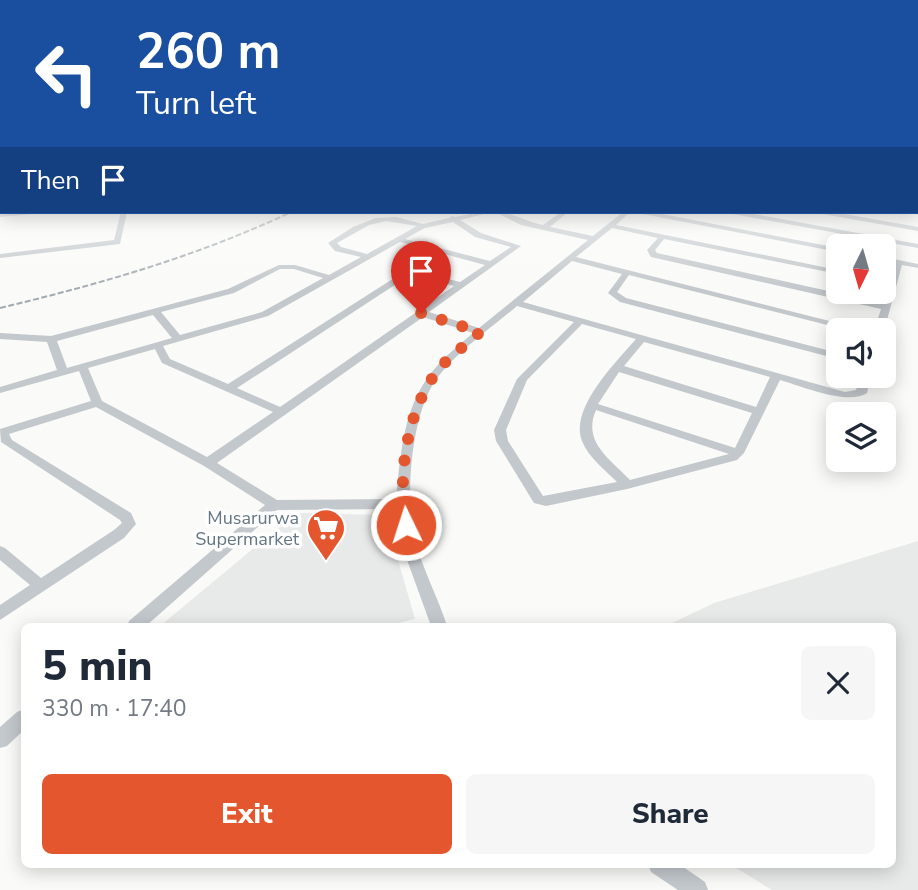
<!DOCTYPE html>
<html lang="en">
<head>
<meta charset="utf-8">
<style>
	:root { --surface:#fff; --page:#f6f6f7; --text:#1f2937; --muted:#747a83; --accent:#e4572e }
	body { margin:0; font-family:"Nunito Sans",sans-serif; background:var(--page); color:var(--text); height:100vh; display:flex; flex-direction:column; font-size:26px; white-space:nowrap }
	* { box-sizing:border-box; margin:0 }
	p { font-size:23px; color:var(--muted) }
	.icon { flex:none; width:38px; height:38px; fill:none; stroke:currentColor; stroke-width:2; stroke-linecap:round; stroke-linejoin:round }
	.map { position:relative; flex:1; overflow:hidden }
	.details { position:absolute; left:21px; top:623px; width:875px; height:245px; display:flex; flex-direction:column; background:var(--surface); border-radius:10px; box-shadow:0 4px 18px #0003 }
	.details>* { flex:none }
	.top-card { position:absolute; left:0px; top:0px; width:919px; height:214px; box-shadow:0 4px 18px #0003; background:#1a4fa0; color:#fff; overflow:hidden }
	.needle { width:46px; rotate:185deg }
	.fabs { position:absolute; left:826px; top:234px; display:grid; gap:14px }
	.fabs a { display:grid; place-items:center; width:70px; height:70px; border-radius:10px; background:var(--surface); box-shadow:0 4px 18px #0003; font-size:35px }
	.pin { position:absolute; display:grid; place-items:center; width:60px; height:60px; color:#fff; margin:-72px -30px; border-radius:50% 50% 50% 0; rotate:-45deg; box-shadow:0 0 7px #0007 }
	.pin .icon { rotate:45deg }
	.me { position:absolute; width:77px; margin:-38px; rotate:356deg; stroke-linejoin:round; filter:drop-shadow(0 0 5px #0008) }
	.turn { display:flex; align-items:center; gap:24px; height:147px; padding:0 21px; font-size:32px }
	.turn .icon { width:91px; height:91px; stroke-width:2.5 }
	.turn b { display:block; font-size:49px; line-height:60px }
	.then { display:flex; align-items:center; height:66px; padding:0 21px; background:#0003; gap:14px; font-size:26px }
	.round { display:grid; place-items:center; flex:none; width:74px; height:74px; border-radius:10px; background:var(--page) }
	.head { display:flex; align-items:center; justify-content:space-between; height:119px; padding:0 21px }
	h1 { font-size:42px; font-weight:800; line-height:52px }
	.cta { display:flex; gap:14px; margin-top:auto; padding:14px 21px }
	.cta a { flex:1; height:80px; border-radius:10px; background:var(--accent); color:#fff; font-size:28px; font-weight:800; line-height:80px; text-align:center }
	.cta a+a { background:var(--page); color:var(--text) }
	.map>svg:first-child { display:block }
	.built { fill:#e8e9e9 }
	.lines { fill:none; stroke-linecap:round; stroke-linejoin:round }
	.minor { fill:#c3c8cc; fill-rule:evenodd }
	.rail { stroke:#a2aab0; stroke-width:2; stroke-dasharray:6 2.5; stroke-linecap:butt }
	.route { stroke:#e4572e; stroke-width:12; stroke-dasharray:0 21.6 }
	.labels { text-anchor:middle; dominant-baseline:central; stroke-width:7; stroke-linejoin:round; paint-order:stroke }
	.poi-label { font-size:18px; fill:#657683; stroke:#fff; text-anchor:end }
</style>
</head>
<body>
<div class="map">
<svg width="918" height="890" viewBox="0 0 918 890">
	<rect width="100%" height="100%" fill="#fafaf8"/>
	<path class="built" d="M296,513l89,2 30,104 -29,7h-226z
		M918,541v349h-146l-41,-25 161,-1v-238h-226l48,-23z"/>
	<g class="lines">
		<path class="minor" d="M0,180h2v4h-2z
			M917,182h1v4h-1z
			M917,197h1v4h-1z
			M917,211l1,4 -10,-3h9z
			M13,212h23l-3,2 -33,3v-4z
			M121,212h6l-7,32 -120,14v-4l114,-14z
			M480,212h12l-32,8 21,13 40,13 -92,66 50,16 109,-88 -67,-15 -26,-13c16,0 32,10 48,13l18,-13h7l-18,15 43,9 30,-24h7l-14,13 222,45v4l-174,-35 -9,11 2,3 225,50 12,-39 -10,-3v-4l34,7v4l-16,-3 -18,66h-10l7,-22 -230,-52 -4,-7 11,-12 -46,-10 -36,29 293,74h-18l-222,-56 -12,17 9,6 212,55v6l-218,-57 -12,-9 14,-19 -50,-13 -49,41 322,90 11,-2 5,-14h10l-4,17c-19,13 -66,-7 -87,-13l-36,73 -7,7 -110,29 -81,17 -12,-3 -38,-62 -2,-11 23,-51 57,-57 -57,-16c-26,22 -68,51 -85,80 -22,38 -28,119 -15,161 8,27 22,53 30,79h-16l-29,-80 -6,-37 -119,1 -131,116h-19l2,-5 136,-116 -61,-39 -108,-59 -87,27 3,6 119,73 5,11 -12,14 -124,82v-15l30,-20 -30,-25v-14l5,2 36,30 73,-48 8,-7 -2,-3 -119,-78 -1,-13 91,-28 -12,-30 -79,22v-6l57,-17 -10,-28 -47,-3v-6l51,3 177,-47 51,-24h16l34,10 32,-18 -26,-6 -7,-8 25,-16 23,-9 20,-1 27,7 26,-6 3,-2 3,1zM386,221l31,5 -50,28 -26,-7 -4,-4 32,-18zM453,222l22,15 36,10 -21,14 -85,-22 20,-11zM400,242l85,23 -25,17 -41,-11 -17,2 -174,111 -58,-25 -7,-13 105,-30zM280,269h14l29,9 -61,34 -82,23 -19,-23 73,-19zM407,277h12l35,9 -174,121 -43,-19zM153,315l19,23 -105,30 -10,-27zM423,317l50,16c-12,11 -26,21 -36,33 -34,37 -36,86 -41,133l-119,1 -60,-37zM582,324l54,15c-20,23 -67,70 -54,102 6,16 23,29 35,41l-74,14 -35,-55 -2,-11 21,-50zM644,342l126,35 -14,30 -132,-41zM155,349l7,14 111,49 -66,45 -105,-56 -14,-33zM619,372l133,41 -17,35 -137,-44zM596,410l133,44 -99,26c-20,-21 -48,-38 -34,-70z
			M640,212h12l186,36v4l-195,-38z
			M730,212h13l175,32v4l-185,-34z
			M820,212h13l85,15v4l-95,-17z
			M24,709v21l-17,16 -7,2v-21l17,-15z
			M648,864h31l26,18 3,8h-30l-27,-18z"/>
		<path class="rail" d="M0,308c100,-24 198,-52 291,-96"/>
	</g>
	<linearGradient id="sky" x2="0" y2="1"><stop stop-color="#96bcdc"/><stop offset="0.57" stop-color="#fdfdfc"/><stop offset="1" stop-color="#fdfdfc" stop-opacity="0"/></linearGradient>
	<rect width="918" height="290" fill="url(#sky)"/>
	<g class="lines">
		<path class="route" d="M406,525c-9,-50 1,-116 33,-156 12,-14 28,-25 41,-37l-59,-19"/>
	</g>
	<defs>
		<symbol id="supermarket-pin" viewBox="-11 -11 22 30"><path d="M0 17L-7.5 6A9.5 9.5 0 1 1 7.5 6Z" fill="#e4572e" stroke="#fff"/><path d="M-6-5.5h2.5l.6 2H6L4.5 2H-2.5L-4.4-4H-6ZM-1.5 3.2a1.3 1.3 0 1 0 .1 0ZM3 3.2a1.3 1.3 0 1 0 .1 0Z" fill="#fff"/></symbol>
	</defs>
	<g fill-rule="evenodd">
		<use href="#supermarket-pin" x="304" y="506" width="44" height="60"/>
	</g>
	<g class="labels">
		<g class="poi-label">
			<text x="299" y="518">Musarurwa<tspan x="299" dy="21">Supermarket</tspan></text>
		</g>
	</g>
</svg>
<div class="fabs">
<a><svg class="needle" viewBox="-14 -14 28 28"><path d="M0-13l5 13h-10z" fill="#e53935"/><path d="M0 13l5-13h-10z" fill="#747a83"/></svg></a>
<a><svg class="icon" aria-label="sound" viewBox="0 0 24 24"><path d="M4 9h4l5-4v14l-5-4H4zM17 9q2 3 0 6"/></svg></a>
<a><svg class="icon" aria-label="layers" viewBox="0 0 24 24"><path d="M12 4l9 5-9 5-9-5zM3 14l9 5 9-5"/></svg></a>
</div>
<div class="pin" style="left:421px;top:313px;background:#d93025"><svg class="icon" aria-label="arrive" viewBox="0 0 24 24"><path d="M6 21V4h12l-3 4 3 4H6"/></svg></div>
<svg class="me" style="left:406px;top:525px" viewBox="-20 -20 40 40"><circle r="17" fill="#e4572e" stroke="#fff" stroke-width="3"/><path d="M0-11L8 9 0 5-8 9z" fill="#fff"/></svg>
<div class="top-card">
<div class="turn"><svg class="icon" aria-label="left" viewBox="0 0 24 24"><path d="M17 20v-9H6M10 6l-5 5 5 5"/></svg><div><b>260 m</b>Turn left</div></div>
<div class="then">Then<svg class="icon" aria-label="arrive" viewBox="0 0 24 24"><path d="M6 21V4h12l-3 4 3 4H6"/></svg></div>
</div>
<section class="details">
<div class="head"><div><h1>5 min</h1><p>330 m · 17:40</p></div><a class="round"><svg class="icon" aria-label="close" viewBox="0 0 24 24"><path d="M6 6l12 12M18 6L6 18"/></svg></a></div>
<div class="cta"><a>Exit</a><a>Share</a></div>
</section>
</div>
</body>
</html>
